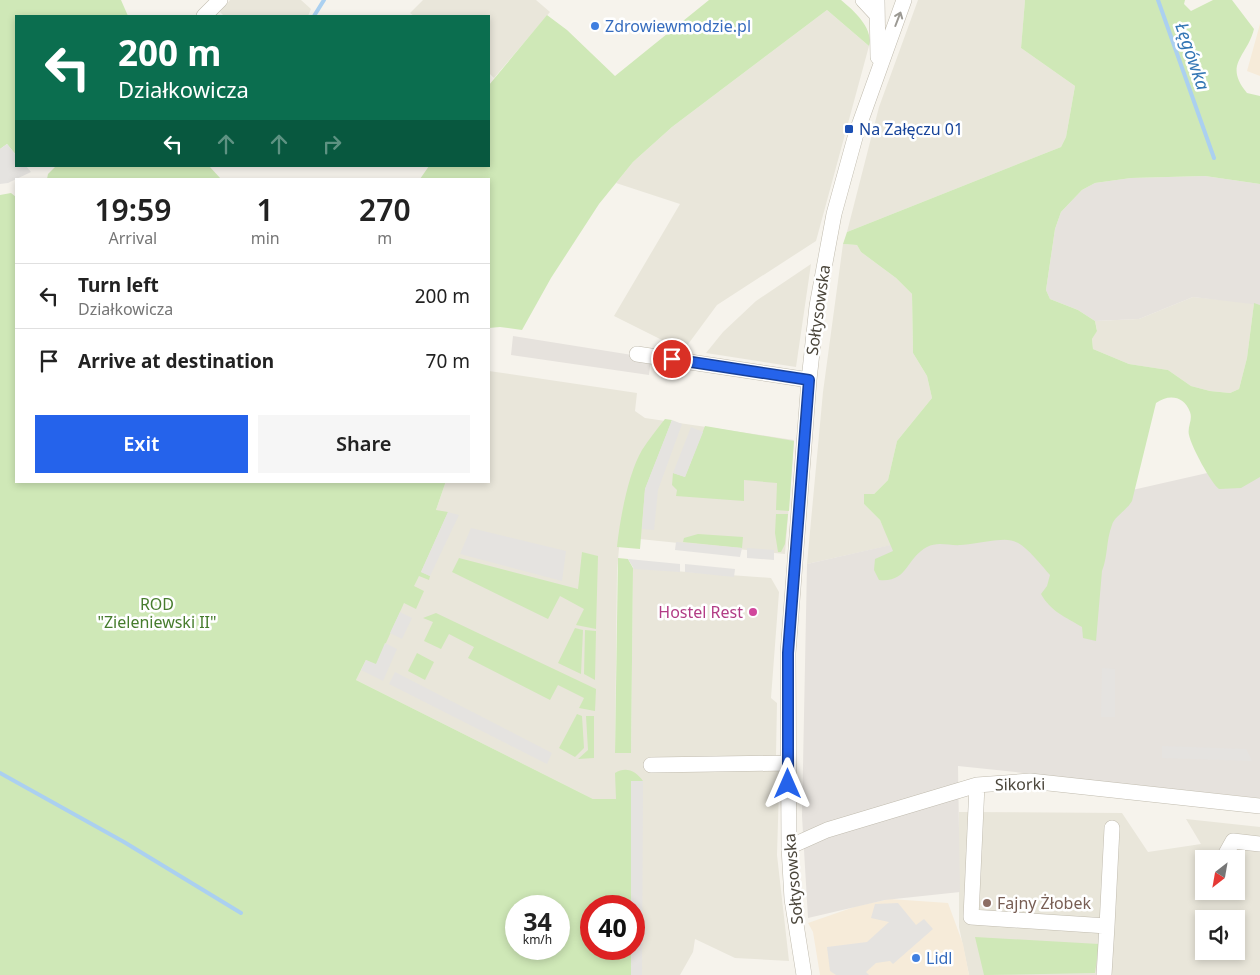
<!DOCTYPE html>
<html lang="en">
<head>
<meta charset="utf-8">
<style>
	:root { --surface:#fff; --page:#f6f6f6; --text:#222; --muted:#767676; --line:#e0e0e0; --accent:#2563eb }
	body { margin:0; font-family:"Noto Sans",sans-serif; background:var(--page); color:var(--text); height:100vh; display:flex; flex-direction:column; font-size:19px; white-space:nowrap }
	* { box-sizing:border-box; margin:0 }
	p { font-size:16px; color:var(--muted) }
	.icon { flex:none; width:28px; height:28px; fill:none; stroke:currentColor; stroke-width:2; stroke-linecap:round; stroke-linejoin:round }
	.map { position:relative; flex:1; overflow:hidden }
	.details { position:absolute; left:15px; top:178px; width:475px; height:305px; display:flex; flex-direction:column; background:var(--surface); border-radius:0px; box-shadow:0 2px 8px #0003 }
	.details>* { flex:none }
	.top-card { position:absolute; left:15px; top:15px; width:475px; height:152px; border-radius:0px; box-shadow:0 2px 8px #0003; background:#0b6e4f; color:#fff; overflow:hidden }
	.needle { width:32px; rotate:211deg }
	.tools { position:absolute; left:1195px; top:850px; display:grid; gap:10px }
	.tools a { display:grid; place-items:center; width:50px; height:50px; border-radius:0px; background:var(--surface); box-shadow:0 2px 8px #0003; font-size:25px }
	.speed { position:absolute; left:505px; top:895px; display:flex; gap:10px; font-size:25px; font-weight:700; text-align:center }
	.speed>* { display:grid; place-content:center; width:65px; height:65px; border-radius:50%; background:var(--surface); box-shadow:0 2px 8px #0003; line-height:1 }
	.speed small { font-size:12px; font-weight:400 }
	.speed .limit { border:8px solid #d22; background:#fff; color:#111 }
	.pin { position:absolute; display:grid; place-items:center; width:42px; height:42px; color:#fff; margin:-21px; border:2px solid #fff; border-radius:50%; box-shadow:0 1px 5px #0007 }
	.me { position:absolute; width:55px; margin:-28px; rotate:0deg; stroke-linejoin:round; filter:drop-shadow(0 0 4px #0008) }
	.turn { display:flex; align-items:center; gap:18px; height:105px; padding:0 20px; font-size:22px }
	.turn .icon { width:65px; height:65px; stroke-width:2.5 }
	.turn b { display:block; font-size:35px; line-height:42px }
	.lanes { display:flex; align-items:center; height:48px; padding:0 20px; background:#0003; justify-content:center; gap:25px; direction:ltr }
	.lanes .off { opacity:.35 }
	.eta { display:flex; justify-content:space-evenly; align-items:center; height:85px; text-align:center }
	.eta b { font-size:30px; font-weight:600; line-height:35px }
	.primary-button { display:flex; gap:10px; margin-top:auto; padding:10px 20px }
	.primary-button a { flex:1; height:58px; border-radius:0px; background:var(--accent); color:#fff; font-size:20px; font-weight:600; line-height:58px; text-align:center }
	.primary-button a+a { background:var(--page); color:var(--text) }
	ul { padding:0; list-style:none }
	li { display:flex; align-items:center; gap:15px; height:65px; padding:0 20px; border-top:1px solid var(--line) }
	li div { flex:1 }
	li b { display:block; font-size:19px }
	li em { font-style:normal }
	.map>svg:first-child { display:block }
	.residential { fill:#e9e6da; fill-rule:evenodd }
	.commercial { fill:#f6ebd9 }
	.industrial { fill:#e6e2dd }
	.green { fill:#cfe8b7; fill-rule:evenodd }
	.parking { fill:#e5e3e0 }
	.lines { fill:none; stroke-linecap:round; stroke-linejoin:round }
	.stream { stroke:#abd0f0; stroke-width:4 }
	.minor-casing { stroke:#c1bcaf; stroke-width:16 }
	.minor { stroke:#fff; stroke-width:15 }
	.oneway { stroke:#9b9993 }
	.route-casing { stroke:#184099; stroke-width:12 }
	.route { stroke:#2563eb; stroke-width:9 }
	.shop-dot { fill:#3f7fe0; stroke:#fff; stroke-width:2 }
	.transit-dot { fill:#1a4fb4; stroke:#fff; stroke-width:2 }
	.hotel-dot { fill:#d1479c; stroke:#fff; stroke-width:2 }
	.education-dot { fill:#8d6e63; stroke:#fff; stroke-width:2 }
	.labels { text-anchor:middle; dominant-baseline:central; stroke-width:5; stroke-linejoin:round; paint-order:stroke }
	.shop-label { font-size:16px; fill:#366cbe; stroke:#fff; text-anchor:start }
	.transit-label { font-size:16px; fill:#164399; stroke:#fff; text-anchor:start }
	.street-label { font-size:16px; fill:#4a453a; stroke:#fff }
	.park-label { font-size:16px; fill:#467c2d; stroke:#fff }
	.hotel-label { font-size:16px; fill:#b23c85; stroke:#fff; text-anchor:end }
	.education-label { font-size:16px; fill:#785e54; stroke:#fff; text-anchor:start }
	.water-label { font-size:18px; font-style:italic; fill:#3477b5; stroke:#fff }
</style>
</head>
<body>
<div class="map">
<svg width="1260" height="975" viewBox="0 0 1260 975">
	<rect width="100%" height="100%" fill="#f6f3ec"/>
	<path class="residential" d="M230,0h71l10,9 -3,7h-84l-4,-4z
		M423,0h113l14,12 -56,66 -5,-5v-57h-75l-4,-3z
		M918,0h107l-4,48 54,38 -9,51 -5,10 -214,85 32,-125z
		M827,10l42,36 -53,195 -99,64 -31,42 -6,2 -66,-33 66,-112 -64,-21 17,-21 39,-35z
		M843,244l14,1 4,7 35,26 16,16 1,59 14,23 5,22 -35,43 -9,39 -14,14h-10v10l16,16 12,25 -85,19 16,-172z
		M811,264l-15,103 -90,-14 17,-21 33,-31z
		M1193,297l61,6 -7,55 -8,31 -9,4 -20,-2 -19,-5 -23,-16 -39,-6 -36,-15 -1,-10 5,-9 -2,-9 44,-2z
		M489,371l148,22 -2,18 10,7 149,22 -9,114 -165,-17 -3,34 -2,182h16l2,-185 138,10 8,14 -8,106 6,5 -1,52h4l-3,100 12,106 -54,-3 -40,-19 -2,13 -13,23h-63v-26h17v-43h-18v-107h-23l-237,-119 68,-135 22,-64h43z
		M959,812l163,1 26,39 53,-8 -15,-25 74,8v148h-291l-10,-48zM1204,859h32v32h-32zM1204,919h32v32h-32z"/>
	<path class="commercial" d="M1260,24v52l-13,-5z
		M890,899l58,4 15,41 6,31h-149l-7,-43 -5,-9 49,-17z"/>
	<path class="industrial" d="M1205,176l55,8v121l-67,-8 -54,22 -44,2 -17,-11 -28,-11 -4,-9 9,-61 6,-17 21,-22 13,-7 36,-5z
		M513,336l138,22 -2,17 -138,-20z
		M1260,461v337l-302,-32 2,126 -75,8 -77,18 -6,-102 5,-252z"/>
	<path class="green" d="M0,0h121l7,16h-112v139l-9,-11 -7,5z
		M709,0h132c12,10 33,28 28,46l-42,-36 -155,117 -39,35 -34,42 -48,74 -29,52 -22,-3 -11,1v-149h-69l9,-13h60v-81l58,-70 20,15 48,46z
		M1025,0h160l-1,4 7,7 22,-11h19l22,29c-7,28 -31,35 -7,64l13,3v88l-55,-8 -74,2 -36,5 -13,7 -21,22 -6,17 -9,61 4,9 28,11 17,11 2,10 -5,8 1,10 36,15 39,6 23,16 19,5 20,2 9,-4 8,-31 7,-55 6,2v172l-19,11 -22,1c-8,-6 -28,-43 -30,-54 -2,-8 4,-15 1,-23 -6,-17 -22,-18 -34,-9l-24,98c-5,9 -18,16 -20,24 -6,15 -4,31 -10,46l-6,70 -13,-3 -1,-11c-16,-10 -31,-15 -41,-33l6,-8 3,-11c-39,-46 -34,-36 -89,-30 -12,1 -23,-4 -34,2 -21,11 -19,36 -48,33l-5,-10 1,-11 18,-8 -13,-31 -16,-16v-10h10l14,-14 9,-39 35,-43 -5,-22 -14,-23 -1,-59 -16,-16 -35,-26 -4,-7 -14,-1 4,-12 214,-85 5,-10 9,-51 -54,-38z
		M56,166h153l12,13h-174l1,-5z
		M11,193l5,4v284h430l-10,29 12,2 -27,60 9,4 -1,4 -10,-4 -5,10 10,5 -8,18 -12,-6 -28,62 -10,-5 -10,20 237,119h23l-1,-26c11,-7 21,-2 28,8h-12v125h-40v43h40v26h-631v-780zM516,906h43v43h-43z
		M665,419l7,1 -27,69 -5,60 -23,-2c3,-28 11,-73 25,-97 7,-11 15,-21 23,-31z
		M705,426l89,15 -5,70 -13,-1 1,-27 -33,-3v21l-68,-5 1,-6 -5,-5 1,-12 12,4z
		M776,514h12l-3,30 -4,8h-3l-3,-19z
		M698,534l45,3 -1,11 -59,-6 1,-4z
		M582,552l16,4 -2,73 -20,-4 8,-16 -24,-13 -12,23 -96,-47 7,-14 119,31z
		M618,558l10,1 5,9 -2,185h-16z
		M436,613l160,76 -1,22 -16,-3 5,-10 -26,-13 -8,15 -82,-42 6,-11 -25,-13 -8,15 -17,-8 9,-19 -10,-4z
		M575,628l8,2 -2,44 -23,-11z
		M585,630l11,1 -1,49 -11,-6z
		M417,653l17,9 -9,18 -17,-9z
		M577,714l5,2 2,32 -9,9 -16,-9z
		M586,716h8v42l-16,1 10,-9z
		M975,937l124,7 -4,29 -111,2z"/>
	<path class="parking" d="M7,144l9,11v11h10l5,6 -23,11 -8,1v-35z
		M672,420l10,4 -24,66 -4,40 -12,-1 3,-40z
		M691,427l12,5 -18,45 -12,-4z
		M448,512l11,3 -29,61 -9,-4z
		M471,528l95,23 -4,30 -102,-27z
		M676,542l66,6 -2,9 -65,-7z
		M747,548l27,2v10l-27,-2z
		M628,559l52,5v8l-46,-3z
		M685,564l50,5 -1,8 -49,-5z
		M400,612l12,6 -10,21 -12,-6z
		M385,643l12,6 -14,32 -22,-11 5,-10 10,4z
		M1102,668l13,1v48h-14z
		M395,672l157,81 -5,11 -158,-80z
		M1162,746l84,3 6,12 -90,-3z
		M631,781h12l-1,194h-11v-26h3v-43h-3z
		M898,903l18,22 8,-6 9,10 -40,35 -3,-3 -14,2 -10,9 3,3h-33l-6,-4 -3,-24 40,-5 22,-20 -18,-4 4,-14z"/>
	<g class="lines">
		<path class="stream" d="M1158,0l56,158
			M314,16l10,-16
			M0,773l124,69 117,71"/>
		<defs>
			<path id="minor" d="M863,0l14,15
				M877,0l1,57
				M204,16l16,-16
				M637,354l172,26
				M651,765l137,-2
				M977,785l-6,132 136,9 -3,49
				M789,847l38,-17 150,-45 53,-4 230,25
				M1223,859l10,-18 27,3
				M1107,926l5,-98
				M804,975l-12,-76 -3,-52 -1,-194 21,-273 8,-74 17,-92 22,-80 48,-134"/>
		</defs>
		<use href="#minor" class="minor-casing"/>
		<use href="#minor" class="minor"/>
	</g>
	<defs><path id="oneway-shaft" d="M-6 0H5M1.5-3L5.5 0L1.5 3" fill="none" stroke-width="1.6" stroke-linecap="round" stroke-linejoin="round" transform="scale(1.25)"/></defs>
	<use class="oneway" href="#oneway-shaft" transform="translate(898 19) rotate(-69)"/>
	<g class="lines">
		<defs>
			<path id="route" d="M672,359l137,21 -21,273v131"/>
		</defs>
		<use href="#route" class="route-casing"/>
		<use href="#route" class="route"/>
	</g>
	<g class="shop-dot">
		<circle cx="595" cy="26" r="5"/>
		<circle cx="916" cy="958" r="5"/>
	</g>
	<rect class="transit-dot" x="844" y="124" width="10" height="10" rx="2.5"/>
	<circle class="hotel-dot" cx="753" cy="612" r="5"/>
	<circle class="education-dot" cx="987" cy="903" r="5"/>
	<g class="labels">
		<g class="shop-label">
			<text x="605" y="26">Zdrowiewmodzie.pl</text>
			<text x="926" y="958">Lidl</text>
		</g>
		<g class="transit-label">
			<text x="859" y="129">Na Załęczu 01</text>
		</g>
		<g class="street-label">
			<text transform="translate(818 310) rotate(-82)">Sołtysowska</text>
			<text transform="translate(1020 784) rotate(-1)">Sikorki</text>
			<text transform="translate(793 879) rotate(-95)">Sołtysowska</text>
		</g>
		<g class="park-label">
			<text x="157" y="604">ROD<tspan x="157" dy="18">"Zieleniewski II"</tspan></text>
		</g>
		<g class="hotel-label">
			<text x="743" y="612">Hostel Rest</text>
		</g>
		<g class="education-label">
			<text x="997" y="903">Fajny Żłobek</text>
		</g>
		<g class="water-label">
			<text transform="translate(1193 56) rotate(71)">Łęgówka</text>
		</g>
	</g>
</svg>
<div class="tools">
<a><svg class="needle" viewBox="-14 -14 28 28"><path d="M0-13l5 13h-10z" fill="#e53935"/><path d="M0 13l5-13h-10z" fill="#767676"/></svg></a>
<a><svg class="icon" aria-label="sound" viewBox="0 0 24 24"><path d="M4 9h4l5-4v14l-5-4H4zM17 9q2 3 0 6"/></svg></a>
</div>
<div class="speed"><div>34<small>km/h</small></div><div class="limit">40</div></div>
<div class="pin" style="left:672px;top:359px;background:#d93025"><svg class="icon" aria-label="arrive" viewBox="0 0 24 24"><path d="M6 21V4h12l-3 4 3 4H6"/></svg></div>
<svg class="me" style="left:788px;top:784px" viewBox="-20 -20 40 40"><path d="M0-17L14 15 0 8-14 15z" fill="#2563eb" stroke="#fff" stroke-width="4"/></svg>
<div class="top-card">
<div class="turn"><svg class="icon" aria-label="left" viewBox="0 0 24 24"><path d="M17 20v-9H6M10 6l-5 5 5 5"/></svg><div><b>200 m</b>Działkowicza</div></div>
<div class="lanes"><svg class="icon" aria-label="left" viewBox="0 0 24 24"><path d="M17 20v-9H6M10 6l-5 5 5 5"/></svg><svg class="icon off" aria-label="ahead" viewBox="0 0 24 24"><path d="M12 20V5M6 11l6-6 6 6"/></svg><svg class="icon off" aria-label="ahead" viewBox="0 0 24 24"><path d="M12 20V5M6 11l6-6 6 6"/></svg><svg class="icon off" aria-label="right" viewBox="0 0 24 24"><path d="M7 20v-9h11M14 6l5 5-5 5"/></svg></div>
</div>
<section class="details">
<div class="eta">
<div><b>19:59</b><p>Arrival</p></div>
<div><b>1</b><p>min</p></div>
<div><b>270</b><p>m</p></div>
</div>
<ul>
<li><svg class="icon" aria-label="left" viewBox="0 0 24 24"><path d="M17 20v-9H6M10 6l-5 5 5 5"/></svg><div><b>Turn left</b><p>Działkowicza</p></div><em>200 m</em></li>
<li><svg class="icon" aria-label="arrive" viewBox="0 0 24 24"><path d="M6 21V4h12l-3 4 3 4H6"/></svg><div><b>Arrive at destination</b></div><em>70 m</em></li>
</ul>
<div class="primary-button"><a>Exit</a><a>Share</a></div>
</section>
</div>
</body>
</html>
